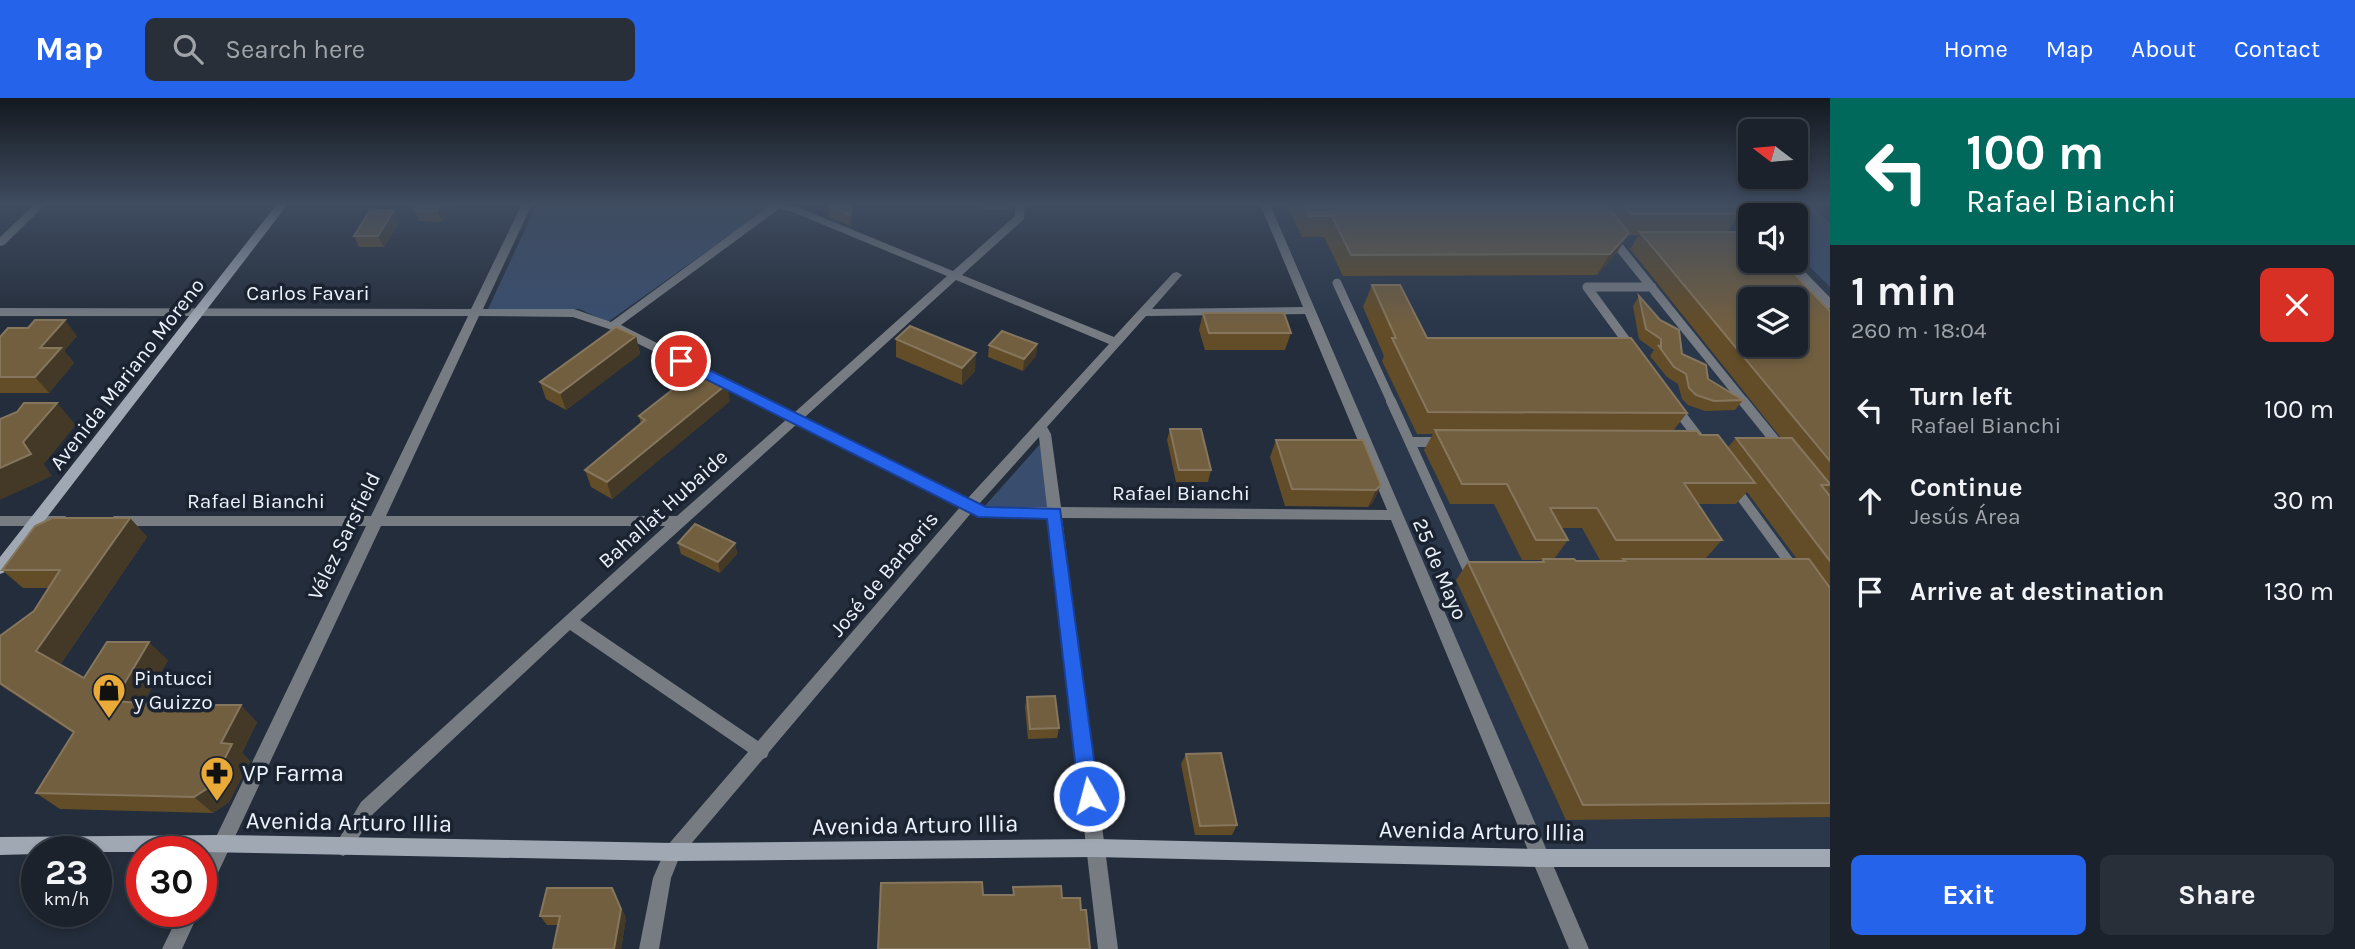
<!DOCTYPE html>
<html lang="en">
<head>
<meta charset="utf-8">
<style>
	:root { --surface:#1b222c; --page:#282f38; --text:#f1f3f6; --muted:#a0a4a9; --line:#393f48; --accent:#2563eb }
	body { margin:0; font-family:Karla,sans-serif; background:var(--page); color:var(--text); height:100vh; display:flex; flex-direction:column; font-size:26px; white-space:nowrap }
	* { box-sizing:border-box; margin:0 }
	p { font-size:23px; color:var(--muted) }
	.icon { flex:none; width:38px; height:38px; fill:none; stroke:currentColor; stroke-width:2; stroke-linecap:round; stroke-linejoin:round }
	.map { position:relative; flex:1; overflow:hidden }
	.panel { display:flex; flex-direction:column; background:var(--surface); width:525px }
	.panel>* { flex:none }
	.banner { background:#00695c; color:#fff; overflow:hidden }
	.needle { width:46px; rotate:286deg }
	.tools { position:absolute; left:1738px; top:21px; display:grid; gap:14px }
	.tools a { display:grid; place-items:center; width:70px; height:70px; border-radius:10px; background:var(--surface); box-shadow:0 4px 10px #0003,0 0 0 2px var(--line); font-size:35px }
	.speed { position:absolute; left:21px; top:738px; display:flex; gap:14px; font-size:35px; font-weight:700; text-align:center }
	.speed>* { display:grid; place-content:center; width:91px; height:91px; border-radius:50%; background:var(--surface); box-shadow:0 4px 10px #0003,0 0 0 2px var(--line); line-height:1 }
	.speed small { font-size:18px; font-weight:400 }
	.speed .limit { border:10px solid #d22; background:#fff; color:#111 }
	.pin { position:absolute; display:grid; place-items:center; width:60px; height:60px; color:#fff; margin:-30px; border:4px solid #fff; border-radius:50%; box-shadow:0 2px 7px #0007 }
	.me { position:absolute; width:77px; margin:-38px; rotate:353deg; stroke-linejoin:round; filter:drop-shadow(0 0 5px #0008) }
	.turn { display:flex; align-items:center; gap:24px; height:147px; padding:0 21px; font-size:32px }
	.turn .icon { width:91px; height:91px; stroke-width:2.5 }
	.turn b { display:block; font-size:49px; line-height:60px }
	.round { display:grid; place-items:center; flex:none; width:74px; height:74px; border-radius:10px; background:var(--page) }
	.summary { display:flex; align-items:center; justify-content:space-between; height:119px; padding:0 21px }
	h1 { font-size:42px; font-weight:700; line-height:52px }
	.action { display:flex; gap:14px; margin-top:auto; padding:14px 21px }
	.action a { flex:1; height:80px; border-radius:10px; background:var(--accent); color:#fff; font-size:28px; font-weight:700; line-height:80px; text-align:center }
	.action a+a { background:var(--page); color:var(--text) }
	ul { padding:0; list-style:none }
	li { display:flex; align-items:center; gap:21px; height:91px; padding:0 21px }
	li div { flex:1 }
	li b { display:block; font-size:26px }
	li em { font-style:normal }
	header { display:flex; align-items:center; gap:42px; box-sizing:border-box; height:98px; padding:0 35px; background:var(--accent); color:#fff }
	header strong { font-size:33px }
	nav { display:flex; gap:38px; margin-inline-start:auto; font-size:24px }
	.search { width:490px; height:63px; background:var(--page); display:flex; align-items:center; gap:18px; box-sizing:border-box; padding:0 24px; border-radius:10px; color:var(--muted); font-size:26px }
	main { display:flex; flex:1; min-height:0 }
	.map>svg:first-child { display:block }
	.built { fill:#2a374a; fill-rule:evenodd }
	.green { fill:#394e6e }
	.lines { fill:none; stroke-linecap:round; stroke-linejoin:round }
	.service-far1 { stroke:#777c83; stroke-width:9 }
	.service { stroke:#777c83; stroke-width:10 }
	.minor { fill:#777c83; fill-rule:evenodd }
	.secondary { fill:#a0a8b4; fill-rule:evenodd }
	.wall { fill:#634d29; fill-rule:evenodd }
	.shaded-wall { fill:#443927 }
	.building { fill:#725f40; stroke:#85765d; stroke-width:2; fill-rule:evenodd }
	.route { fill:#2563eb; stroke:#184099; stroke-width:2 }
	.labels { text-anchor:middle; dominant-baseline:central; stroke-width:7; stroke-linejoin:round; paint-order:stroke }
	.street-label { font-size:21px; fill:#edf3fd; stroke:#1b2331 }
	.poi-label { font-size:21px; fill:#edf3fd; stroke:#1b2331; text-anchor:start }
	.near-poi-label { font-size:24px; fill:#edf3fd; stroke:#1b2331; text-anchor:start }
	.near-street-label { font-size:24px; fill:#edf3fd; stroke:#1b2331 }
</style>
</head>
<body>
<header>
<strong>Map</strong>
<div class="search"><svg class="icon" aria-label="search" viewBox="0 0 24 24"><circle cx="10" cy="10" r="6"/><path d="M15 15l6 6"/></svg>Search here</div>
<nav><a>Home</a><a>Map</a><a>About</a><a>Contact</a></nav>
</header>
<main>
<div class="map">
<svg width="1830" height="851" viewBox="0 0 1830 851">
	<rect width="100%" height="100%" fill="#242d3b"/>
	<path class="built" d="M1271,106h549l10,9v637l-286,-1zM1750,117h46v46h-46zM1750,201h46v46h-46z"/>
	<path class="green" d="M537,106h236l-165,118 -29,-13h-91z
		M1747,106h63l20,19v64l-34,-34v-38h-38z
		M1040,346l9,66 -65,-3z"/>
	<g class="lines">
		<path class="service-far1" d="M1734,106l16,17
			M1611,139l134,166
			M1788,163l42,43
			M1337,185l55,120
			M1587,189l46,63
			M1587,189h65"/>
		<path class="service" d="M1391,303l76,167h8
			M1743,303l38,47
			M1676,310l26,34
			M1411,344h32
			M1734,389l61,83"/>
		<path class="minor" d="M35,106h11l-42,41 -4,1v-9z
			M522,106h10l-49,105h91l37,13 161,-118 25,3 156,64 62,-55v-12h10l-1,15 -62,56 152,62 59,-64 4,-1 5,3 -30,34 151,-2 -43,-103h10l319,745h-20l-178,-429 -329,-2 56,431h-20l-50,-431 -64,-1 -12,-5 -203,240 -2,5 -4,2 -84,99 -8,20 -12,71h-20l14,-71 14,-32 81,-94 -178,-122 -197,184 -24,39 -6,3 -6,-3 -3,-6 27,-45 304,-276h-284l-173,368 -7,3v-29l165,-342h-252l-7,-5 7,-5h257l97,-200h-468v-8l471,1zM779,111l11,2 157,65 -152,136 -174,-87zM956,182l153,64 -141,154 -163,-81zM1305,216l82,196 -326,-3 -10,-73 -4,-7 99,-111zM479,218l94,1 36,12 178,90 -110,97h-291zM797,326l164,82 -203,235 -178,-121zM1039,339l8,70h-61l-7,-3z
			M0,418h65l7,5 -7,5h-65z
			M180,814h19l-17,37h-20z"/>
		<path class="secondary" d="M277,106h11l-283,368 -5,2v-17z
			M222,737l451,8 422,-4 444,10h291v18h-291l-444,-10 -422,4 -472,-9h-164v2l-37,1v-18z"/>
	</g>
	<path class="wall" d="M418,106h35l-11,18 -23,-1 -5,-11z
		M828,106h25l-2,22 -22,-9z
		M982,106h26l-1,5h-24z
		M1287,106h444l9,10 -13,18 103,79v506l-264,3 -110,-240 12,-18h72l2,-2h-20l-28,-56h-44l-26,-54 9,-16h-16l-35,-73 2,-5 -21,-49 9,-22 55,53 260,75 -14,18 27,4 28,12 8,-9h45l-151,-189 9,-14h-11l-12,19 -19,21 -254,1 -19,-39h-22zM1747,394l50,67h-92l17,-19 -25,-36h39zM1561,430h21l18,32h22l-1,1h-45l-22,-2 14,-19z
		M394,112l5,12 -15,25h-25l-5,-11z
		M1639,198l43,58 26,25 35,21 -8,10 -30,1 -17,-6 -6,-6 -4,-15 -11,-7 -17,-21 4,-6 -15,-11 -6,-33z
		M1203,215l88,20 -6,17h-80l-6,-20z
		M77,238l-13,15 10,12 -25,30h-49v-56z
		M636,238l4,18 -74,56 -20,-11 -6,-17z
		M896,241l79,32 -13,14 -66,-28z
		M1037,246l-1,12 -13,15 -35,-14 1,-12z
		M730,303l-118,98 -21,-12 -6,-17 56,-46 -2,-8z
		M1170,331l41,41 -3,12h-32l-9,-42z
		M1276,342l105,45 -8,17 -5,5 -83,-1 -15,-49z
		M130,420l17,19 -87,128 24,13 84,-18 -25,43 114,19 -15,31 8,8 -21,41 -16,11 -153,-4 -24,-16 37,-60 -73,-48v-49l34,-25 14,-23h-25l-21,-18z
		M678,445h57l2,11 -17,19 -39,-19z
		M1027,599l32,31 -2,10 -29,1 -3,-32z
		M1186,656l51,71 -5,10h-37l-14,-71z
		M612,790l14,30 -5,31h-68l5,-24h-11l-7,-9z"/>
	<path class="shaded-wall" d="M441,106h12l-11,18 -5,-11z
		M852,106h1l-2,22 -1,-11z
		M394,112l5,12 -15,25 -6,-11z
		M1629,135l-13,21 -19,21 13,-21z
		M65,222l12,16 -13,15 10,12 -25,30 -14,-16 5,-29z
		M636,238l4,18 -74,56 -6,-17z
		M1037,246l-1,12 -13,15 1,-12z
		M976,255l-1,18 -13,14v-17z
		M727,286l3,17 -118,98 -5,-17z
		M57,305l19,22 -32,39 8,12 -52,24v-32z
		M1381,387l-8,17 -5,5 8,-17z
		M130,420l17,19 -90,132 -21,-18z
		M735,445l2,11 -17,19 -2,-11z
		M149,544l19,18 -34,58 -20,-17z
		M241,607l16,17 -15,31 8,8 -21,41 -16,11 -19,-16z
		M612,790l14,30 -5,31h-7z"/>
	<path class="building" d="M418,106h23l-4,7 -23,-1z
		M828,106h24l-2,11 -22,-9z
		M1304,106h301l24,29 -19,21 -259,1 -19,-39h-23z
		M1623,106h108l9,10h-109z
		M370,112h24l-16,26h-24z
		M1640,134h110v29h32l48,50v150zM1750,201h46v46h-46z
		M1372,187h28l27,53h204l56,75 -259,-1 -36,-74h4z
		M1639,198l21,24 19,10 3,24 24,11 2,14 35,21 -29,1 -18,-6 -7,-7 -3,-14 -12,-7 -16,-22 3,2v-8l-15,-10z
		M1203,215h81l7,20h-82z
		M35,222h30l-25,28h21l-26,29h-35v-40l8,-9h20z
		M910,228l66,27 -14,15 -66,-29z
		M616,229l20,9 -76,57 -20,-11z
		M1002,233l35,13 -13,15 -35,-14z
		M699,271l28,15 -120,98 -22,-12 60,-50 -6,-4z
		M24,305h33l-34,39 8,12 -31,14v-49l17,-7z
		M1170,331h31l10,41h-32z
		M1435,332l262,1 3,4h18l37,48h-71l38,57h-106l-19,-32h-47l18,32h-32l-29,-56h-45z
		M1736,340h56l38,46v1h-9l9,11v65z
		M1276,342h87l18,45 -5,5 -84,-1z
		M52,420h78l-94,133 48,27 23,-36h42l-35,59 54,4h73l-20,38 11,1 -21,42 -17,11 -158,-4 38,-61 -74,-49v-47l34,-25 26,-41h-58l33,-44z
		M695,426l40,19 -17,19 -40,-19z
		M1543,461h31l2,2h49l-2,-2h186l21,29v215l-247,2 -115,-243h76z
		M1055,598l4,32 -29,1 -3,-32z
		M1221,655l16,72 -37,1 -14,-72z
		M982,784l1,13h31l-1,-8 48,-1 1,12h18l1,12h5l4,39h-212l3,-66z
		M547,790h65l9,21 -7,40h-61l7,-33h-20z"/>
	<linearGradient id="sky" x2="0" y2="1"><stop stop-color="#141920"/><stop offset="0.47" stop-color="#3f4c60"/><stop offset="1" stop-color="#3f4c60" stop-opacity="0"/></linearGradient>
	<rect width="1830" height="226" fill="url(#sky)"/>
	<path class="route" d="M681,258l305,151 74,2 39,287 -3,7 -7,2 -7,-2 -3,-7 -32,-277 -69,-2 -302,-153 -2,-3z"/>
	<defs>
		<symbol id="shop-pin" viewBox="-11 -11 22 30"><path d="M0 17L-7.5 6A9.5 9.5 0 1 1 7.5 6Z" fill="#e9aa38" stroke="#1b2331"/><path d="M-5-2.5h2.3a2.7 3.5 0 0 1 5.4 0H5L5.5 6h-11ZM-1.5-2.5h3a1.5 2.3 0 0 0-3 0Z" fill="#111"/></symbol>
		<symbol id="pharmacy-pin" viewBox="-11 -11 22 30"><path d="M0 17L-7.5 6A9.5 9.5 0 1 1 7.5 6Z" fill="#e9aa38" stroke="#1b2331"/><path d="M-2-6h4v4h4v4h-4v4h-4v-4h-4v-4h4Z" fill="#111"/></symbol>
	</defs>
	<g fill-rule="evenodd">
		<use href="#shop-pin" x="90" y="573" width="38" height="52"/>
		<use href="#pharmacy-pin" x="198" y="656" width="38" height="52"/>
	</g>
	<g class="labels">
		<g class="street-label">
			<text x="308" y="195">Carlos Favari</text>
			<text transform="translate(127 276) rotate(-52)">Avenida Mariano Moreno</text>
			<text x="1181" y="395">Rafael Bianchi</text>
			<text x="256" y="403">Rafael Bianchi</text>
			<text transform="translate(663 411) rotate(-42)">Bahallat Hubaide</text>
			<text transform="translate(344 438) rotate(-64)">Vélez Sarsfield</text>
			<text transform="translate(1440 471) rotate(67)">25 de Mayo</text>
			<text transform="translate(884 476) rotate(-50)">José de Barberis</text>
		</g>
		<g class="poi-label">
			<text x="134" y="580">Pintucci<tspan x="134" dy="24">y Guizzo</tspan></text>
		</g>
		<g class="near-poi-label">
			<text x="242" y="675">VP Farma</text>
		</g>
		<g class="near-street-label">
			<text transform="translate(349 724) rotate(1)">Avenida Arturo Illia</text>
			<text transform="translate(915 727) rotate(-1)">Avenida Arturo Illia</text>
			<text transform="translate(1482 733) rotate(1)">Avenida Arturo Illia</text>
		</g>
	</g>
</svg>
<div class="tools">
<a><svg class="needle" viewBox="-14 -14 28 28"><path d="M0-13l5 13h-10z" fill="#e53935"/><path d="M0 13l5-13h-10z" fill="#a0a4a9"/></svg></a>
<a><svg class="icon" aria-label="sound" viewBox="0 0 24 24"><path d="M4 9h4l5-4v14l-5-4H4zM17 9q2 3 0 6"/></svg></a>
<a><svg class="icon" aria-label="layers" viewBox="0 0 24 24"><path d="M12 4l9 5-9 5-9-5zM3 14l9 5 9-5"/></svg></a>
</div>
<div class="speed"><div>23<small>km/h</small></div><div class="limit">30</div></div>
<div class="pin" style="left:681px;top:263px;background:#d93025"><svg class="icon" aria-label="arrive" viewBox="0 0 24 24"><path d="M6 21V4h12l-3 4 3 4H6"/></svg></div>
<svg class="me" style="left:1089px;top:698px" viewBox="-20 -20 40 40"><circle r="17" fill="#2563eb" stroke="#fff" stroke-width="3"/><path d="M0-11L8 9 0 5-8 9z" fill="#fff"/></svg>
</div>
<section class="panel">
<div class="banner">
<div class="turn"><svg class="icon" aria-label="left" viewBox="0 0 24 24"><path d="M17 20v-9H6M10 6l-5 5 5 5"/></svg><div><b>100 m</b>Rafael Bianchi</div></div>
</div>
<div class="summary"><div><h1>1 min</h1><p>260 m · 18:04</p></div><a class="round" style="background:#d93025;color:#fff"><svg class="icon" aria-label="close" viewBox="0 0 24 24"><path d="M6 6l12 12M18 6L6 18"/></svg></a></div>
<ul>
<li><svg class="icon" aria-label="left" viewBox="0 0 24 24"><path d="M17 20v-9H6M10 6l-5 5 5 5"/></svg><div><b>Turn left</b><p>Rafael Bianchi</p></div><em>100 m</em></li>
<li><svg class="icon" aria-label="ahead" viewBox="0 0 24 24"><path d="M12 20V5M6 11l6-6 6 6"/></svg><div><b>Continue</b><p>Jesús Área</p></div><em>30 m</em></li>
<li><svg class="icon" aria-label="arrive" viewBox="0 0 24 24"><path d="M6 21V4h12l-3 4 3 4H6"/></svg><div><b>Arrive at destination</b></div><em>130 m</em></li>
</ul>
<div class="action"><a>Exit</a><a>Share</a></div>
</section>
</main>
</body>
</html>
